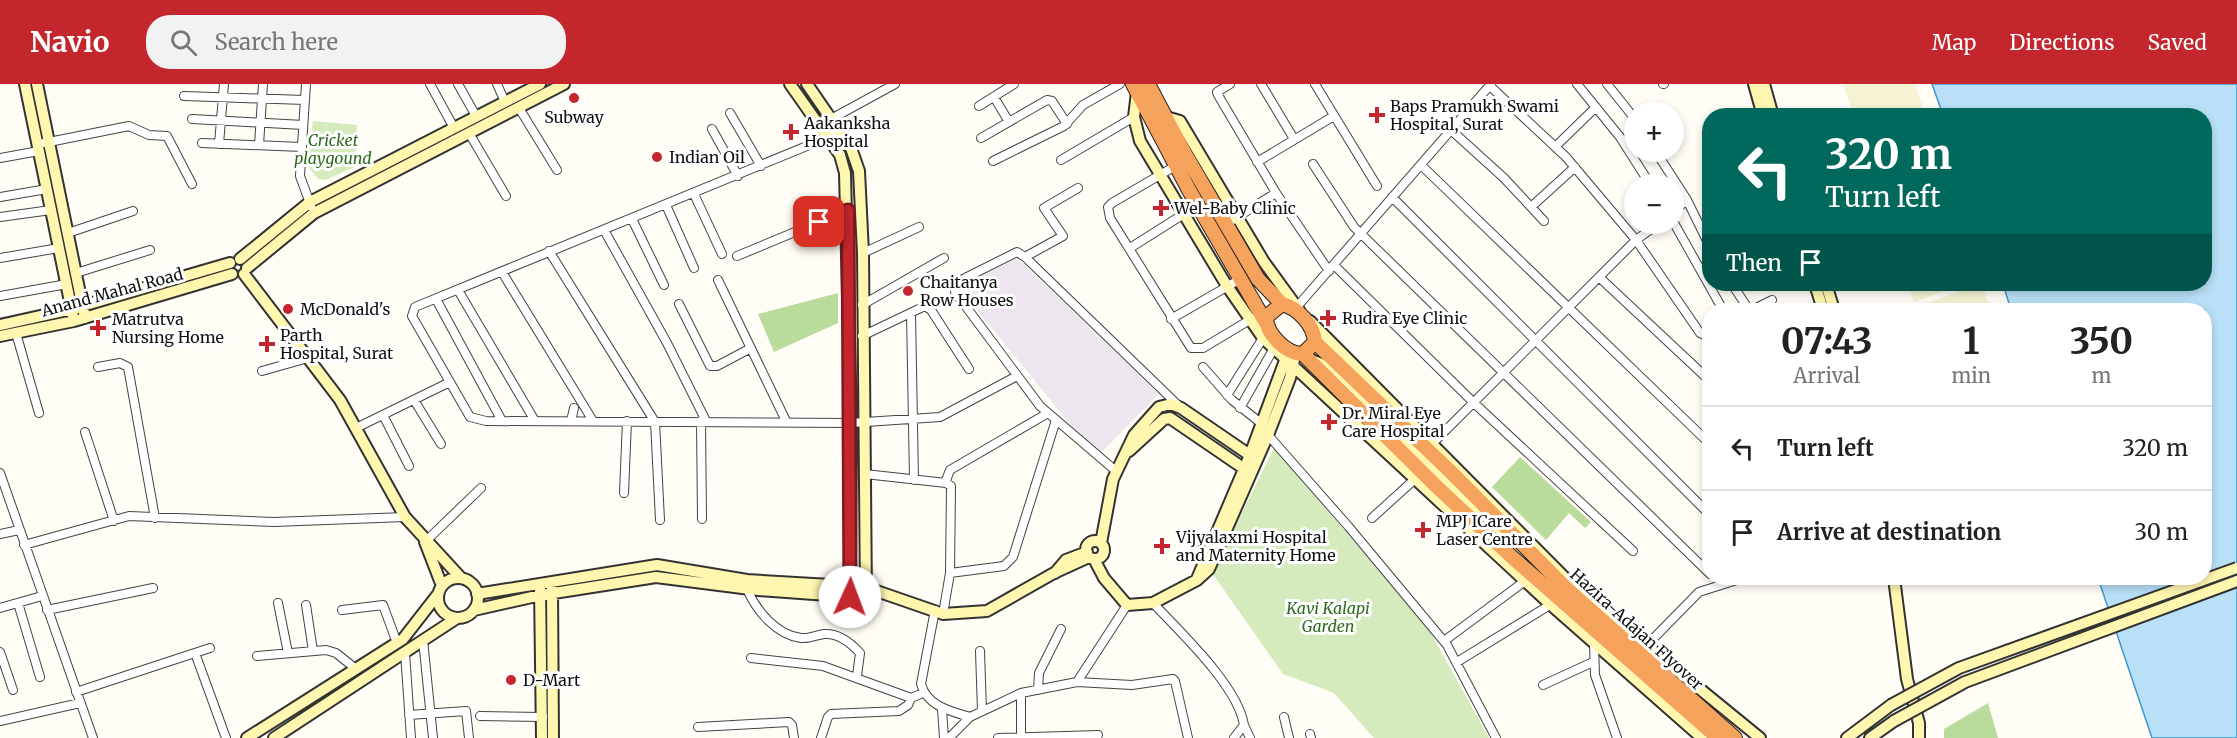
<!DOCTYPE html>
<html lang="en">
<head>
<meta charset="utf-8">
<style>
	:root { --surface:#fff; --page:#f2f2f2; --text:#222; --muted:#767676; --line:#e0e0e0; --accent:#c4262e }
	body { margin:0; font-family:Merriweather,serif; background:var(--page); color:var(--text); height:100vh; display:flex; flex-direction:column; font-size:22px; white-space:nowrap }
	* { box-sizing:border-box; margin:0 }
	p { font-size:20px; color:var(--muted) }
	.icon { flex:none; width:33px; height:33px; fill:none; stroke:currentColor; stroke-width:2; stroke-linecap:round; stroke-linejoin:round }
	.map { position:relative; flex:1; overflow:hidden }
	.sheet { position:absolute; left:1702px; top:219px; width:510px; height:282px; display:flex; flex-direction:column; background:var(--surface); border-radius:24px; box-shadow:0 3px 9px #0003 }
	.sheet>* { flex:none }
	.hud { position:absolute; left:1702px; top:24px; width:510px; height:183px; border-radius:24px; box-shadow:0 3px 9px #0003; background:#00695c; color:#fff; overflow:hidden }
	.controls { position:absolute; left:1624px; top:18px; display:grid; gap:12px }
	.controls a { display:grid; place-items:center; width:60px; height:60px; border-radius:50%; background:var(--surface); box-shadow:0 3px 9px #0003; font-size:30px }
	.pin { position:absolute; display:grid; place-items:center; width:51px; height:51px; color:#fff; margin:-26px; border-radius:12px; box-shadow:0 3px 9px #0006 }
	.me { position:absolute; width:66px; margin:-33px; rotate:2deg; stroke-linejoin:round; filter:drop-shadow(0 0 4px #0008) }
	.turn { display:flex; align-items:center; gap:21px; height:126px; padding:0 24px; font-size:27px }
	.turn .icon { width:78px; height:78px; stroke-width:2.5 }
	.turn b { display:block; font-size:42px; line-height:51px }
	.then { display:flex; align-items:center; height:57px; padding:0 24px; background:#0003; gap:12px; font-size:22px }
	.eta { display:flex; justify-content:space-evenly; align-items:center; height:102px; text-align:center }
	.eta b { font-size:36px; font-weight:700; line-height:42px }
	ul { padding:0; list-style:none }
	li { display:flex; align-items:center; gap:18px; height:84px; padding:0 24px; border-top:2px solid var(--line) }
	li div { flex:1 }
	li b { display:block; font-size:22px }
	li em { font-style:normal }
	header { display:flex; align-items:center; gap:36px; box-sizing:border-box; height:84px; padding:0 30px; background:var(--accent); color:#fff }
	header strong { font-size:28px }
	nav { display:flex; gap:33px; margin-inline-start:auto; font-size:21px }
	.search { width:420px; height:54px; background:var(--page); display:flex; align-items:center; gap:15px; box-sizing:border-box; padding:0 21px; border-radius:24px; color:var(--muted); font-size:22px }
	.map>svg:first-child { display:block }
	.industrial { fill:#eee6ef }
	.farmland { fill:#f6f3d4 }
	.green { fill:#d5ebbd }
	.forest { fill:#b9dc9c }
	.water { fill:#b9e0f7; stroke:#3f96cf; stroke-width:1.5 }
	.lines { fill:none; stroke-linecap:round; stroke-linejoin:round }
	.street-casing { stroke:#444; stroke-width:10 }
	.secondary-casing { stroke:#333; stroke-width:14 }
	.highway-casing { stroke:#222; stroke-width:16 }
	.street { stroke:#fff; stroke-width:8 }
	.secondary { stroke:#fff6b0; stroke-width:10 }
	.highway { stroke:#f5a25d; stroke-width:14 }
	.secondary-bridge-casing { stroke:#333; stroke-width:14; stroke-linecap:butt }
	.secondary-bridge { stroke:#fff6b0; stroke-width:10 }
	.route-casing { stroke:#7f191e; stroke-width:15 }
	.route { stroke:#c4262e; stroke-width:10 }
	.poi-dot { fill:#c4262e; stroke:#fff; stroke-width:2 }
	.labels { text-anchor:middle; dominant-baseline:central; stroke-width:6; stroke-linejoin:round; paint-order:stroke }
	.poi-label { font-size:16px; fill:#111; stroke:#fff; text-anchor:start }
	.park-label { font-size:16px; font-style:italic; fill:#2f6b1f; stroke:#fff }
	.street-label { font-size:16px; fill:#111; stroke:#fff }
</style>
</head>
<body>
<header>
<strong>Navio</strong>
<div class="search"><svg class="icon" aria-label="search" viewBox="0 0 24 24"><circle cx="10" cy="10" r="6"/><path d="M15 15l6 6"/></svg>Search here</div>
<nav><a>Map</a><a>Directions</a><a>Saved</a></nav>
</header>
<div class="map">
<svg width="2237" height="654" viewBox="0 0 2237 654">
	<rect width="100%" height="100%" fill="#fffdf5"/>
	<path class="industrial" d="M1014,171l145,139 -62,63 -143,-175z"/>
	<path class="farmland" d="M1843,0h72l10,31h-71z
		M1907,200h57l-50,18z
		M1981,200l10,26h-73l-2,-3z"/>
	<path class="green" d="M313,37l44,4 -2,42 -30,13 -7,-1 -12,-15z
		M1274,364l154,180 61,110h-115l-40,-45 -51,-19 -71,-101z"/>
	<path class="forest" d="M838,209v30l-64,29 -16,-38z
		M1520,373l71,65 -6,6 -16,-15 -23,27 -54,-53z
		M1988,619l10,35h-54v-9z"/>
	<path class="water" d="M1932,0h305v654h-85l-54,-160h107v-268h-194l-8,-26h202v-168l-262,-1z"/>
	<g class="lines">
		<defs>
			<path id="street" d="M306,0l-6,92 11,30
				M430,0l24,44
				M458,0l18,32
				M497,0l8,18
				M1230,0l-13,8 1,3 58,98 53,78
				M1261,0l33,55
				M1315,0l62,102
				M1577,0l43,53 30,47
				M1607,0l28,35
				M1663,0h1
				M1490,2l76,71 70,83 64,93 4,2 6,-3
				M184,12l121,4
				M994,13l15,25
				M979,22l35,-22
				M519,24l38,62
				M730,29l31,53
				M192,35l111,6
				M831,35l64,-35
				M712,45l26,47
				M1451,46l53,48 40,43
				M841,48l-426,175 -3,9 58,101 16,4 365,2 89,-6 77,-41
				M469,49l37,63
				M981,54l66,-38 5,1 15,23
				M44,59l85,-17 20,9 18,1 25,48
				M202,59l100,4
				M219,60l5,-60
				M259,61l4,-61
				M1556,62l40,-39
				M1656,68l31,48 23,47
				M0,74l39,-7
				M1061,76l73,-43
				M993,77l71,-35 19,-21 37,-21
				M1257,78l77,-46
				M1313,80l41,63 356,347
				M1177,81l-65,38 -4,4 2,11 81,130h12l50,-30
				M1421,81l289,279
				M694,110l28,60
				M0,113l47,-8
				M1392,113l318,318
				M666,121l28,63
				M1531,123l44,-40
				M1674,127l13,-11
				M0,133l51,-7
				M632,135l32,66
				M1674,139l49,87
				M1226,140l50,-31
				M604,146l63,113 39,78
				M68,149l65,-22
				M1130,164l68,-43
				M549,167l106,171 5,98
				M863,169l56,-26
				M737,172l111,-46
				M1025,173l38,-21 -19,-28 34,-20
				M0,174l59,-10
				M1334,181l140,138 159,148
				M502,188l91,149
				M76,189l74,-23
				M1599,193l111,104
				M718,196l68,141
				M1732,200l17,26
				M458,206l77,131
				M0,212l67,-12
				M436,215l66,122
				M679,220l31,62h7l34,-18
				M862,221l82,-47
				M1295,225l196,-225
				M1752,226l20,-10
				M911,229l3,167
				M1171,235l71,-41
				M16,249l23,80
				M862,252l63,-30 6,4 38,59
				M98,283l22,-4 8,4 27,151
				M1203,283l29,33 30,24
				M262,287l46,-13
				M1227,311l36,-57
				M414,316l27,44
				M1240,324l34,-60
				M383,331l26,51
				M571,337l3,-13
				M701,337l1,98
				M356,344l94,-46
				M85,348l29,89
				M1268,351l80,91 99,119 49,93
				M1433,359l203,-203 22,-16
				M1117,388l-77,-66 -85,-114v-9l62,-31 8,5 155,150
				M0,389l93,265
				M865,390l81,9 5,3 -1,87 -7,41
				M945,399l5,-13 98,-57
				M624,409l3,-72
				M1372,434l43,-39
				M0,450l19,-4
				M427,456l54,-52
				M24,461l105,-29 145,6 131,-5
				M950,489l54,-7 9,-9 43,-137
				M747,505c9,21 29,46 54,49 8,1 15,-3 23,-4 14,-1 27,9 36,19l-3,23
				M18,519l22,74
				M278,519l10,50
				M1153,519c27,29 85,83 91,122l-10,13
				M306,521l7,46
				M0,524l42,-12
				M47,526l106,-22
				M342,526l41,-5 14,38
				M935,526l-14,74c6,22 29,27 49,33
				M423,556l10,98
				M1444,557l81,-60
				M1594,559l1,32 22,63
				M1647,561l52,-53 44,-14
				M980,567l2,60
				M0,568l13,38
				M195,569l31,85
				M405,569l6,85
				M257,572l69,-6 10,3 20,16
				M751,574l72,8 88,32
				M1457,578l96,-59
				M1077,598l50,-77
				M1543,601l50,-23
				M1038,606l1,-17 22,-44
				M76,608l134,-44
				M942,625l2,29
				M409,631l57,-4 3,27
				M480,632l63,1
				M1284,633l5,21
				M0,637l80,-18
				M1244,641l6,13
				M698,643l91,-5 3,3 2,13
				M1310,650l1,4
				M821,654l7,-21 3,-3 68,-3 9,-6 3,-7 12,-5
				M949,654l21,-21 51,-24 56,-11 55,3 41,-6 2,2 13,57
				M998,654l100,-3
				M1021,654v-45"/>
			<path id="secondary" d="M25,0l49,237
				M37,0l48,234
				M790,0l50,71 5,18 6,250 -1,174
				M807,0l44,64 8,23 4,82 3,346
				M1754,0l9,32
				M1764,0l9,32
				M1137,8l-3,25 6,24 87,145 36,52 288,267 151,133
				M1166,33l14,4 84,141 35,48
				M240,175l70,-57 230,-118
				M247,184l67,-55 250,-129
				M244,190l96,126 65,117 56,61
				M1815,200l8,26
				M1826,200l8,26
				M1310,237l260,262 190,155
				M0,241l72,-16 158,-46
				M0,252l74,-15 158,-47
				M1311,276l13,5 179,174 5,14
				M1129,367l35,-32 6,-1 79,54
				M1086 466a9 9 0 1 1 18 0a9 9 0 1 1-18 0Z
				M425,458l17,44
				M1101,459l12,-64 21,-44 25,-28 12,-3 10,4 76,52
				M1094,475l10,19 23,27 26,-2 44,-23 12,-11 59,-134 22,-57 4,-18
				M1055,489l11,-13 21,-8
				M1894,494l13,101 12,44v15
				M438 514a20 20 0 1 1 40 0a20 20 0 1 1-40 0Z
				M1197,495l53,-124 37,-100
				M540,504l2,150
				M552,504l1,150
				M477,510l180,-29 90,15 118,7 78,27 44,-3 67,-38 35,-16
				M474,526l67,-15 115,-18 102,13 97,7
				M247,654l156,-99 35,-45
				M274,654l183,-120
				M1847,654l44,-33
				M1870,654l24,-17"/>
			<path id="highway" d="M1133,0l56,106 77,133
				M1148,0l37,70 73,125 24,25
				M1282,220c16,4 32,21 33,38l-12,12c-17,0 -37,-20 -37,-37z
				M1315,258l137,131 115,116 168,149
				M1303,270l133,132 78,73 204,179"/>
		</defs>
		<use href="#street" class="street-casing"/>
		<use href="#secondary" class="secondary-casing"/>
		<use href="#highway" class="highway-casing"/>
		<use href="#street" class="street"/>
		<use href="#secondary" class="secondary"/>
		<use href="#highway" class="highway"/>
		<defs>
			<path id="secondary-bridge" d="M1891,621l68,-37 278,-100
				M1894,637l71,-39 272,-101"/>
		</defs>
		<use href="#secondary-bridge" class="secondary-bridge-casing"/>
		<use href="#secondary-bridge" class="secondary-bridge"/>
	</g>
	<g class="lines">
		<defs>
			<path id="route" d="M819,138l29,-12 2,387"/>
		</defs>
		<use href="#route" class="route-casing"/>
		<use href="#route" class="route"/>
	</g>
	<g class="poi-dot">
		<circle cx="574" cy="14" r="6"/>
		<path d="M1374 22h6v6h6v6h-6v6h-6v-6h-6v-6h6z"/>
		<path d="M788 39h6v6h6v6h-6v6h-6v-6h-6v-6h6z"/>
		<circle cx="657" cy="73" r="6"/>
		<path d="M1158 115h6v6h6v6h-6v6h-6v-6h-6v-6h6z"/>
		<circle cx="908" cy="207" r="6"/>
		<circle cx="288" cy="225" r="6"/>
		<path d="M1325 225h6v6h6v6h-6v6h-6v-6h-6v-6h6z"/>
		<path d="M95 235h6v6h6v6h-6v6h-6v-6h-6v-6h6z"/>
		<path d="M264 251h6v6h6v6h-6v6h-6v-6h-6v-6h6z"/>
		<path d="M1326 329h6v6h6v6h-6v6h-6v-6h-6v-6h6z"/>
		<path d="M1420 437h6v6h6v6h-6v6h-6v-6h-6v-6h6z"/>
		<path d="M1159 453h6v6h6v6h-6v6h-6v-6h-6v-6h6z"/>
		<circle cx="511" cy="596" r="6"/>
	</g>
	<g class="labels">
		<g class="poi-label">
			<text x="1390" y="22">Baps Pramukh Swami<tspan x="1390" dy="18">Hospital, Surat</tspan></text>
			<text x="574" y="33" text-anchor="middle">Subway</text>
			<text x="804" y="39">Aakanksha<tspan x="804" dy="18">Hospital</tspan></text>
			<text x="669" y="73">Indian Oil</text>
			<text x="1174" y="124">Wel-Baby Clinic</text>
			<text x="920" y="198">Chaitanya<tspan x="920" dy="18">Row Houses</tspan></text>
			<text x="300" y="225">McDonald's</text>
			<text x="1342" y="234">Rudra Eye Clinic</text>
			<text x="112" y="235">Matrutva<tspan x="112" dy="18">Nursing Home</tspan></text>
			<text x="280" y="251">Parth<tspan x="280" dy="18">Hospital, Surat</tspan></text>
			<text x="1342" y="329">Dr. Miral Eye<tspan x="1342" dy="18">Care Hospital</tspan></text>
			<text x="1436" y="437">MPJ ICare<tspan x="1436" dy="18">Laser Centre</tspan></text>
			<text x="1176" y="453">Vijyalaxmi Hospital<tspan x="1176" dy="18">and Maternity Home</tspan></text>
			<text x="523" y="596">D-Mart</text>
		</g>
		<g class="park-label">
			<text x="333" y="56">Cricket<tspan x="333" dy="18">playgound</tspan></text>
			<text x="1328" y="524">Kavi Kalapi<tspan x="1328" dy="18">Garden</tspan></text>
		</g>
		<g class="street-label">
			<text transform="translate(112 208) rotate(-15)">Anand Mahal Road</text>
			<text transform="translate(1637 545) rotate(42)">Hazira-Adajan Flyover</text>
		</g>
	</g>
</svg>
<div class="controls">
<a>+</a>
<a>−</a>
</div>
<div class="pin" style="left:819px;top:138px;background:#d93025"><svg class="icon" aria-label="arrive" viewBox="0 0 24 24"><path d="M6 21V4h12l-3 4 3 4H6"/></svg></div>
<svg class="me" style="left:850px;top:513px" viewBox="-20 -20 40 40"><circle r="19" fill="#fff"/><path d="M0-13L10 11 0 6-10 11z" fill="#c4262e"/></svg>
<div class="hud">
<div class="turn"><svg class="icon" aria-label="left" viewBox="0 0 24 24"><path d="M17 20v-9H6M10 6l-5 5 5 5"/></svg><div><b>320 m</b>Turn left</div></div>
<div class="then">Then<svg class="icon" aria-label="arrive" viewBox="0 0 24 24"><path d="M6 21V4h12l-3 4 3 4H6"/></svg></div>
</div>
<section class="sheet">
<div class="eta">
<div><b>07:43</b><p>Arrival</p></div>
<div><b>1</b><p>min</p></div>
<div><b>350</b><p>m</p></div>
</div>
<ul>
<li><svg class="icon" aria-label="left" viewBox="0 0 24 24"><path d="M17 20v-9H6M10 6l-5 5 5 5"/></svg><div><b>Turn left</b></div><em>320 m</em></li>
<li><svg class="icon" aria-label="arrive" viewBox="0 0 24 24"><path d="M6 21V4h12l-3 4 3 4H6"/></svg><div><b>Arrive at destination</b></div><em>30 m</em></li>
</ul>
</section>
</div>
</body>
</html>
